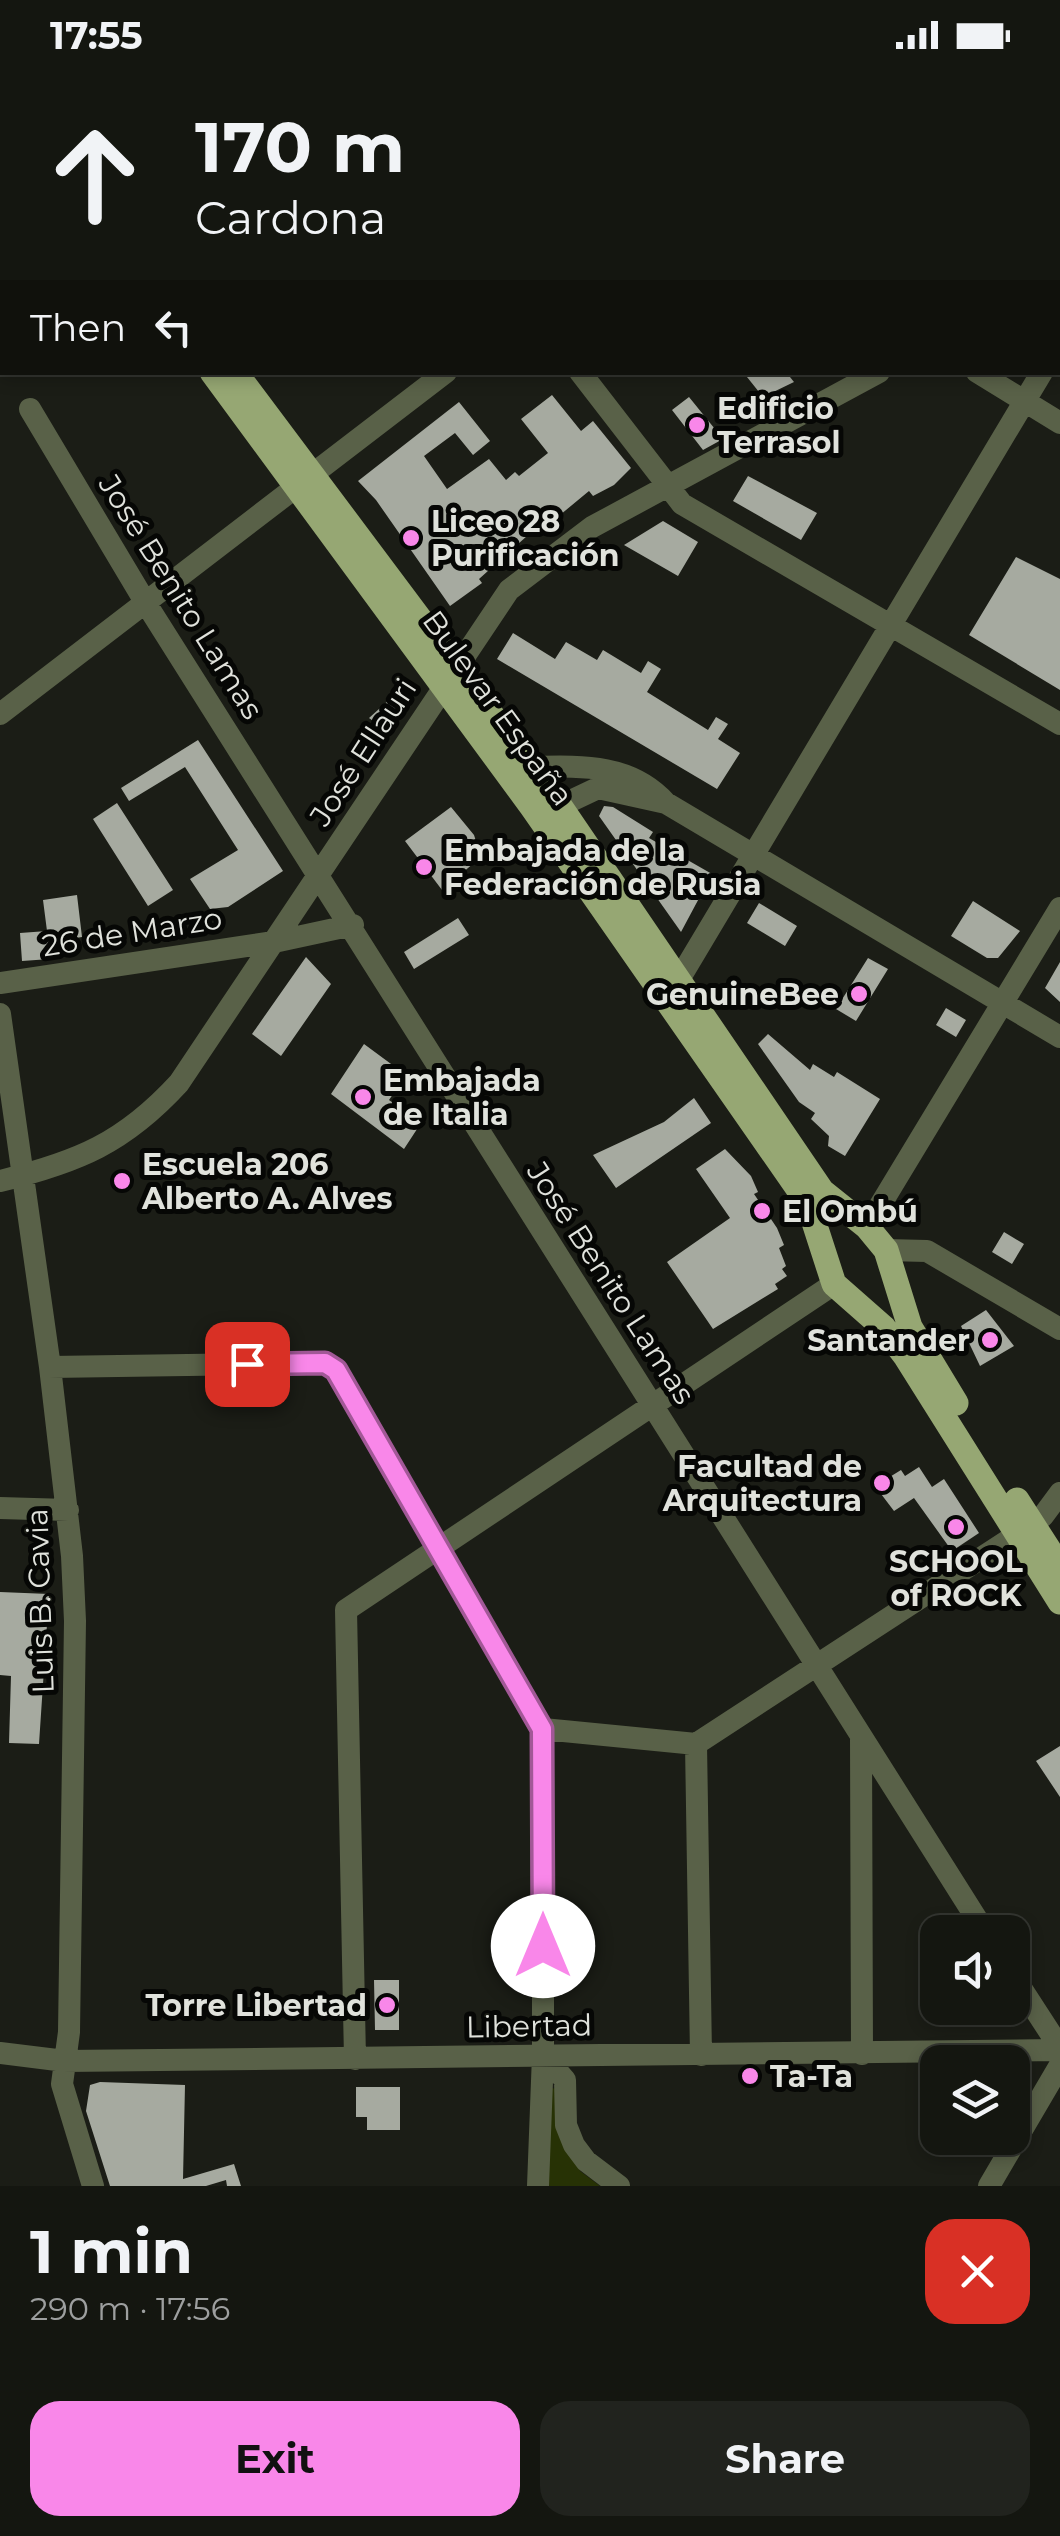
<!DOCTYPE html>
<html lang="en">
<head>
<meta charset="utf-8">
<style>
	:root { --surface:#141610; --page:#21231e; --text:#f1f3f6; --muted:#9d9f9f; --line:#333530; --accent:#f987e9 }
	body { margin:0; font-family:Montserrat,sans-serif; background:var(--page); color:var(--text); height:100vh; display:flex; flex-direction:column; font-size:38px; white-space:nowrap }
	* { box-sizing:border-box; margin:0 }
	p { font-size:32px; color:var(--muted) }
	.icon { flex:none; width:55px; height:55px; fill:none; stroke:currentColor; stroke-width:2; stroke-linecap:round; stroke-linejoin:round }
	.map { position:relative; height:2116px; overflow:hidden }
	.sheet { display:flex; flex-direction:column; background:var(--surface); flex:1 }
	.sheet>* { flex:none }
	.hud { position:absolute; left:0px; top:0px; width:1060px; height:305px; box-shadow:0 5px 15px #0003,0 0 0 2px var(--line); background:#141610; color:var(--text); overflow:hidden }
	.tools { position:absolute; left:920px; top:1845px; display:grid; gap:20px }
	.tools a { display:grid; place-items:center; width:110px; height:110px; border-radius:20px; background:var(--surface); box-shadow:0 5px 15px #0003,0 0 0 2px var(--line); font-size:50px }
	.pin { position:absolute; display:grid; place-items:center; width:85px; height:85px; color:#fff; margin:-42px; border-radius:20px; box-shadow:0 5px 15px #0006 }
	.me { position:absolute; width:110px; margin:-55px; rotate:0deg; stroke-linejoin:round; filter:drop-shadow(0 0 8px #0008) }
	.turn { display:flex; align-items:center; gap:35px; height:210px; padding:0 30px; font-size:45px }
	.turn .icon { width:130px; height:130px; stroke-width:2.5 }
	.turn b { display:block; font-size:70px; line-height:85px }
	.then { display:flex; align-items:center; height:95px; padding:0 30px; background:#0003; gap:20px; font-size:38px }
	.round { display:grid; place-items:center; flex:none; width:105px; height:105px; border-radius:30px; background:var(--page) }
	.summary { display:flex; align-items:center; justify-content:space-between; height:170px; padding:0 30px }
	h1 { font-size:60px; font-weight:700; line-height:75px }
	.cta { display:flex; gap:20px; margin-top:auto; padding:20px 30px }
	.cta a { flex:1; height:115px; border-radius:30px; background:var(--accent); color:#111; font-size:40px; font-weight:700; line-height:115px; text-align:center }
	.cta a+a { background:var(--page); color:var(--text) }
	.status { display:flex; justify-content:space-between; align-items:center; height:70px; padding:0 50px; background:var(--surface); direction:ltr }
	.status svg { height:28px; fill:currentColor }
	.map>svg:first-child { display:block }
	.green { fill:#273205 }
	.building { fill:#a6aaa0 }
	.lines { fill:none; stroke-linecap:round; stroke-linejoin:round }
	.minor { stroke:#596148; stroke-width:22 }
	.major { stroke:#96a773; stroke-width:25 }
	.route-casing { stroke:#a25897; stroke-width:25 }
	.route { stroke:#f987e9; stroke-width:18 }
	.poi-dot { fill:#f987e9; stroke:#060705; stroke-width:4 }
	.labels { text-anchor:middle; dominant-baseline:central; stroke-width:10; stroke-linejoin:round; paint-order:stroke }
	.poi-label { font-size:30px; font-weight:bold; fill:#e0e2dc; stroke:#060705; text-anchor:start }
	.street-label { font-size:30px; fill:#e0e2dc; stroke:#060705 }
</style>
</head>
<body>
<div class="status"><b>17:55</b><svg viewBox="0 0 49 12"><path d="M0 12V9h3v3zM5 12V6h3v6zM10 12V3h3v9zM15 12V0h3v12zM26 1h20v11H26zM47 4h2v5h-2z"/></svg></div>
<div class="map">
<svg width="1060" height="2116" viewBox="0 0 1060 2116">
	<rect width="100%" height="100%" fill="#1b1d16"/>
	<path class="green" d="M551,2018l6,1 23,82 20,15h-52z"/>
	<path class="building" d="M743,302h43l8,10 -31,15z
		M552,325l29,36 12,-10 38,47 -17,17 -21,11 -4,-5 -29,24 -4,-5 -77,69 3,4 -32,23 -74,-106 -18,-19 101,-79 31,39 -17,14 -18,-22 -31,23 23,33 42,-30 17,21 9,-8 4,4 29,-23 -27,-34z
		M689,327l34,42 -20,11 -31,-40z
		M748,406l69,37 -16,27 -68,-39z
		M663,451l35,21 -20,34 -54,-31z
		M1016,487l44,22v111l-91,-55z
		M513,563l42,26 11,-17 31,18 6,-10 38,23 7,-12 13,8 -14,23 61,38 8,-13 12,7 -10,15 22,14 -23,36 -220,-130z
		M399,621l7,16 -19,24 -18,-13z
		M198,670l85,131 -55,36 -18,2 -20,-30 48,-29 -53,-83 -56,34 -8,-13z
		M117,733l56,87 -25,16 -55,-87z
		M604,736l9,1 40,25 -4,6 63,36 -31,58 -82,-116z
		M451,737l23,28 7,22 -39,33 -37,-49z
		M77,825l5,42 -33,5 1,17 -28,2 -2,-28 27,-2 -4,-31z
		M973,831l47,30 -22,27h-11l-36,-22z
		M759,833l38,23 -12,20 -38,-23z
		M458,848l11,17 -55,34 -10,-17z
		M306,887l25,27 -50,72 -29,-22z
		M868,888l20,11 -32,52 -20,-12z
		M1060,892v40l-15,-14z
		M946,938l20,12 -10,17 -20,-12z
		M768,964l42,36 3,-6 21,13 3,-5 43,27 -35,57 -17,-10 1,-10 -18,-17 4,-6 -16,-11 -41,-58z
		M364,974l42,31 -17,25 32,23 -17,26 -73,-55z
		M694,1028l17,25 -95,65 -23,-33 71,-33z
		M725,1079l26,27 7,16 -4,2 23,34 7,17 -5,3 7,18 -4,3 5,7 -12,8 3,5 -65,40 -46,-67 63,-44 -34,-49z
		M1004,1162l20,12 -12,20 -20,-12z
		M986,1240l28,36 -34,20 -19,-40z
		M919,1397l13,20 12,-8 35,54 -27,18 -38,-53 -20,13 -19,-25 26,-16 4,6z
		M0,1522l49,2 -10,150 -30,-1 2,-67 -11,-1z
		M1060,1676v51l-24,-36z
		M374,1910h25v50h-24z
		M100,2012l85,3 -2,94 51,-15 7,22h-14l-1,-6 -20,6h-96l-24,-75 4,-26z
		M356,2017h44v43h-33v-13h-11z"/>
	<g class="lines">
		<path class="minor" d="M339,0l2,2
			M719,0l2,2
			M83,2l4,-2
			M477,2l3,-2
			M824,2l3,-2
			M0,69l2,-2
			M0,179h2
			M1058,205l2,-1
			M1058,278l2,-4
			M580,302l102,132 378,220
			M977,302l83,51
			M30,339l117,196 838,1327
			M0,644l446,-342
			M529,697c51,-1 101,-4 137,36l394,234
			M542,738l18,-2 38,-18 68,15
			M0,913l274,-41 79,-17
			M668,919l10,-8 364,-609
			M0,944l50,353 22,189 3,65 -6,411 -7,52 31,102
			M0,1111c78,-19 124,-38 179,-98l330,-493 83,-63 287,-155
			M867,1157l193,-319
			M886,1180l41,1 133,78
			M50,1297l275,-4 11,7 207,359v326l-5,131
			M0,1438l68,2
			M543,1659l153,15 322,-210 25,-18 17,-23
			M861,1670l1,314
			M696,1674l5,311
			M1012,1904l48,74
			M0,1983l65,8 995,-11
			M543,1985l22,25 1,45 8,20 12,16 33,25
			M355,1989l-9,-449 488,-326
			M989,2116l71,-121"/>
		<path class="major" d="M14,0l2,2
			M0,13l2,3
			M212,302l320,435 267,383 11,20 24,74 50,44 22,29 154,245
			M235,302l325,434 262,385 45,36 19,23 24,77 46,76
			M1017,1430l43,67"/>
	</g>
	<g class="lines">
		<defs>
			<path id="route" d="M247,1294l78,-1 11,7 206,359 1,217"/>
		</defs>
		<use href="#route" class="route-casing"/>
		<use href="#route" class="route"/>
	</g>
	<g class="poi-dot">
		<circle cx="697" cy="355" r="10"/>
		<circle cx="411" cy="468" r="10"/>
		<circle cx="424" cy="797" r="10"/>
		<circle cx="859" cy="924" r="10"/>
		<circle cx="363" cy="1027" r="10"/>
		<circle cx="122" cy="1111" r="10"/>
		<circle cx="762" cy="1141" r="10"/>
		<circle cx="990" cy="1270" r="10"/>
		<circle cx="882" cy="1413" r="10"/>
		<circle cx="956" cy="1457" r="10"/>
		<circle cx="387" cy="1935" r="10"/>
		<circle cx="750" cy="2006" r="10"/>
	</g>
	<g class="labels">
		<g class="poi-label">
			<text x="717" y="338">Edificio<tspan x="717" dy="34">Terrasol</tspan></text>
			<text x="431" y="451">Liceo 28<tspan x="431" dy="34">Purificación</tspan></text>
			<text x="444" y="780">Embajada de la<tspan x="444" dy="34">Federación de Rusia</tspan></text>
			<text x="839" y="924" text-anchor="end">GenuineBee</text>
			<text x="383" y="1010">Embajada<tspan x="383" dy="34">de Italia</tspan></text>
			<text x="142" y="1094">Escuela 206<tspan x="142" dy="34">Alberto A. Alves</tspan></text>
			<text x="782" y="1141">El Ombú</text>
			<text x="970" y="1270" text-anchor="end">Santander</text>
			<text x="862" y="1396" text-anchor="end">Facultad de<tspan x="862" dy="34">Arquitectura</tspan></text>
			<text x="956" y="1491" text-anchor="middle">SCHOOL<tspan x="956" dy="34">of ROCK</tspan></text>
			<text x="367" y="1935" text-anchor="end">Torre Libertad</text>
			<text x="770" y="2006">Ta-Ta</text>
		</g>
		<g class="street-label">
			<text transform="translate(181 527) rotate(58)">José Benito Lamas</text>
			<text transform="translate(498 638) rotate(54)">Bulevar España</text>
			<text transform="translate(363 682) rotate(-57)">José Ellauri</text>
			<text transform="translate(132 862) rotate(-9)">26 de Marzo</text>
			<text transform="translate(611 1213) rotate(57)">José Benito Lamas</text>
			<text transform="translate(40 1531) rotate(-92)">Luis B. Cavia</text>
			<text transform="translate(529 1956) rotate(-1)">Libertad</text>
		</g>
	</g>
</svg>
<div class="tools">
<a><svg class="icon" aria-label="sound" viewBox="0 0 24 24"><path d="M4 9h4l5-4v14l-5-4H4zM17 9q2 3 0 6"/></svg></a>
<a><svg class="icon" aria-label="layers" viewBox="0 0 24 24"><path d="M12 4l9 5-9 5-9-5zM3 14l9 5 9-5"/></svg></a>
</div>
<div class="pin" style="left:247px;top:1294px;background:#d93025"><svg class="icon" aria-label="arrive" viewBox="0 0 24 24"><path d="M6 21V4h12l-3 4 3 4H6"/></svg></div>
<svg class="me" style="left:543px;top:1876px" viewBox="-20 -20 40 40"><circle r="19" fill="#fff"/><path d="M0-13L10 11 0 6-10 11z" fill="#f987e9"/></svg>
<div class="hud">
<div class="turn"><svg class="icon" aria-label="ahead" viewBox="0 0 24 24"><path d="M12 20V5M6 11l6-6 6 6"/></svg><div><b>170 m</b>Cardona</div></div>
<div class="then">Then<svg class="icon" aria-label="left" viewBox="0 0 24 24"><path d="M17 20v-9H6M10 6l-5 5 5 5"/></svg></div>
</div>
</div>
<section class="sheet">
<div class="summary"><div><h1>1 min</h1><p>290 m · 17:56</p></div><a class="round" style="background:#d93025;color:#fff"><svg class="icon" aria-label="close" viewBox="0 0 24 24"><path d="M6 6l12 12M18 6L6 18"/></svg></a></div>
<div class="cta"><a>Exit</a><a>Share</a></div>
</section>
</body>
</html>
